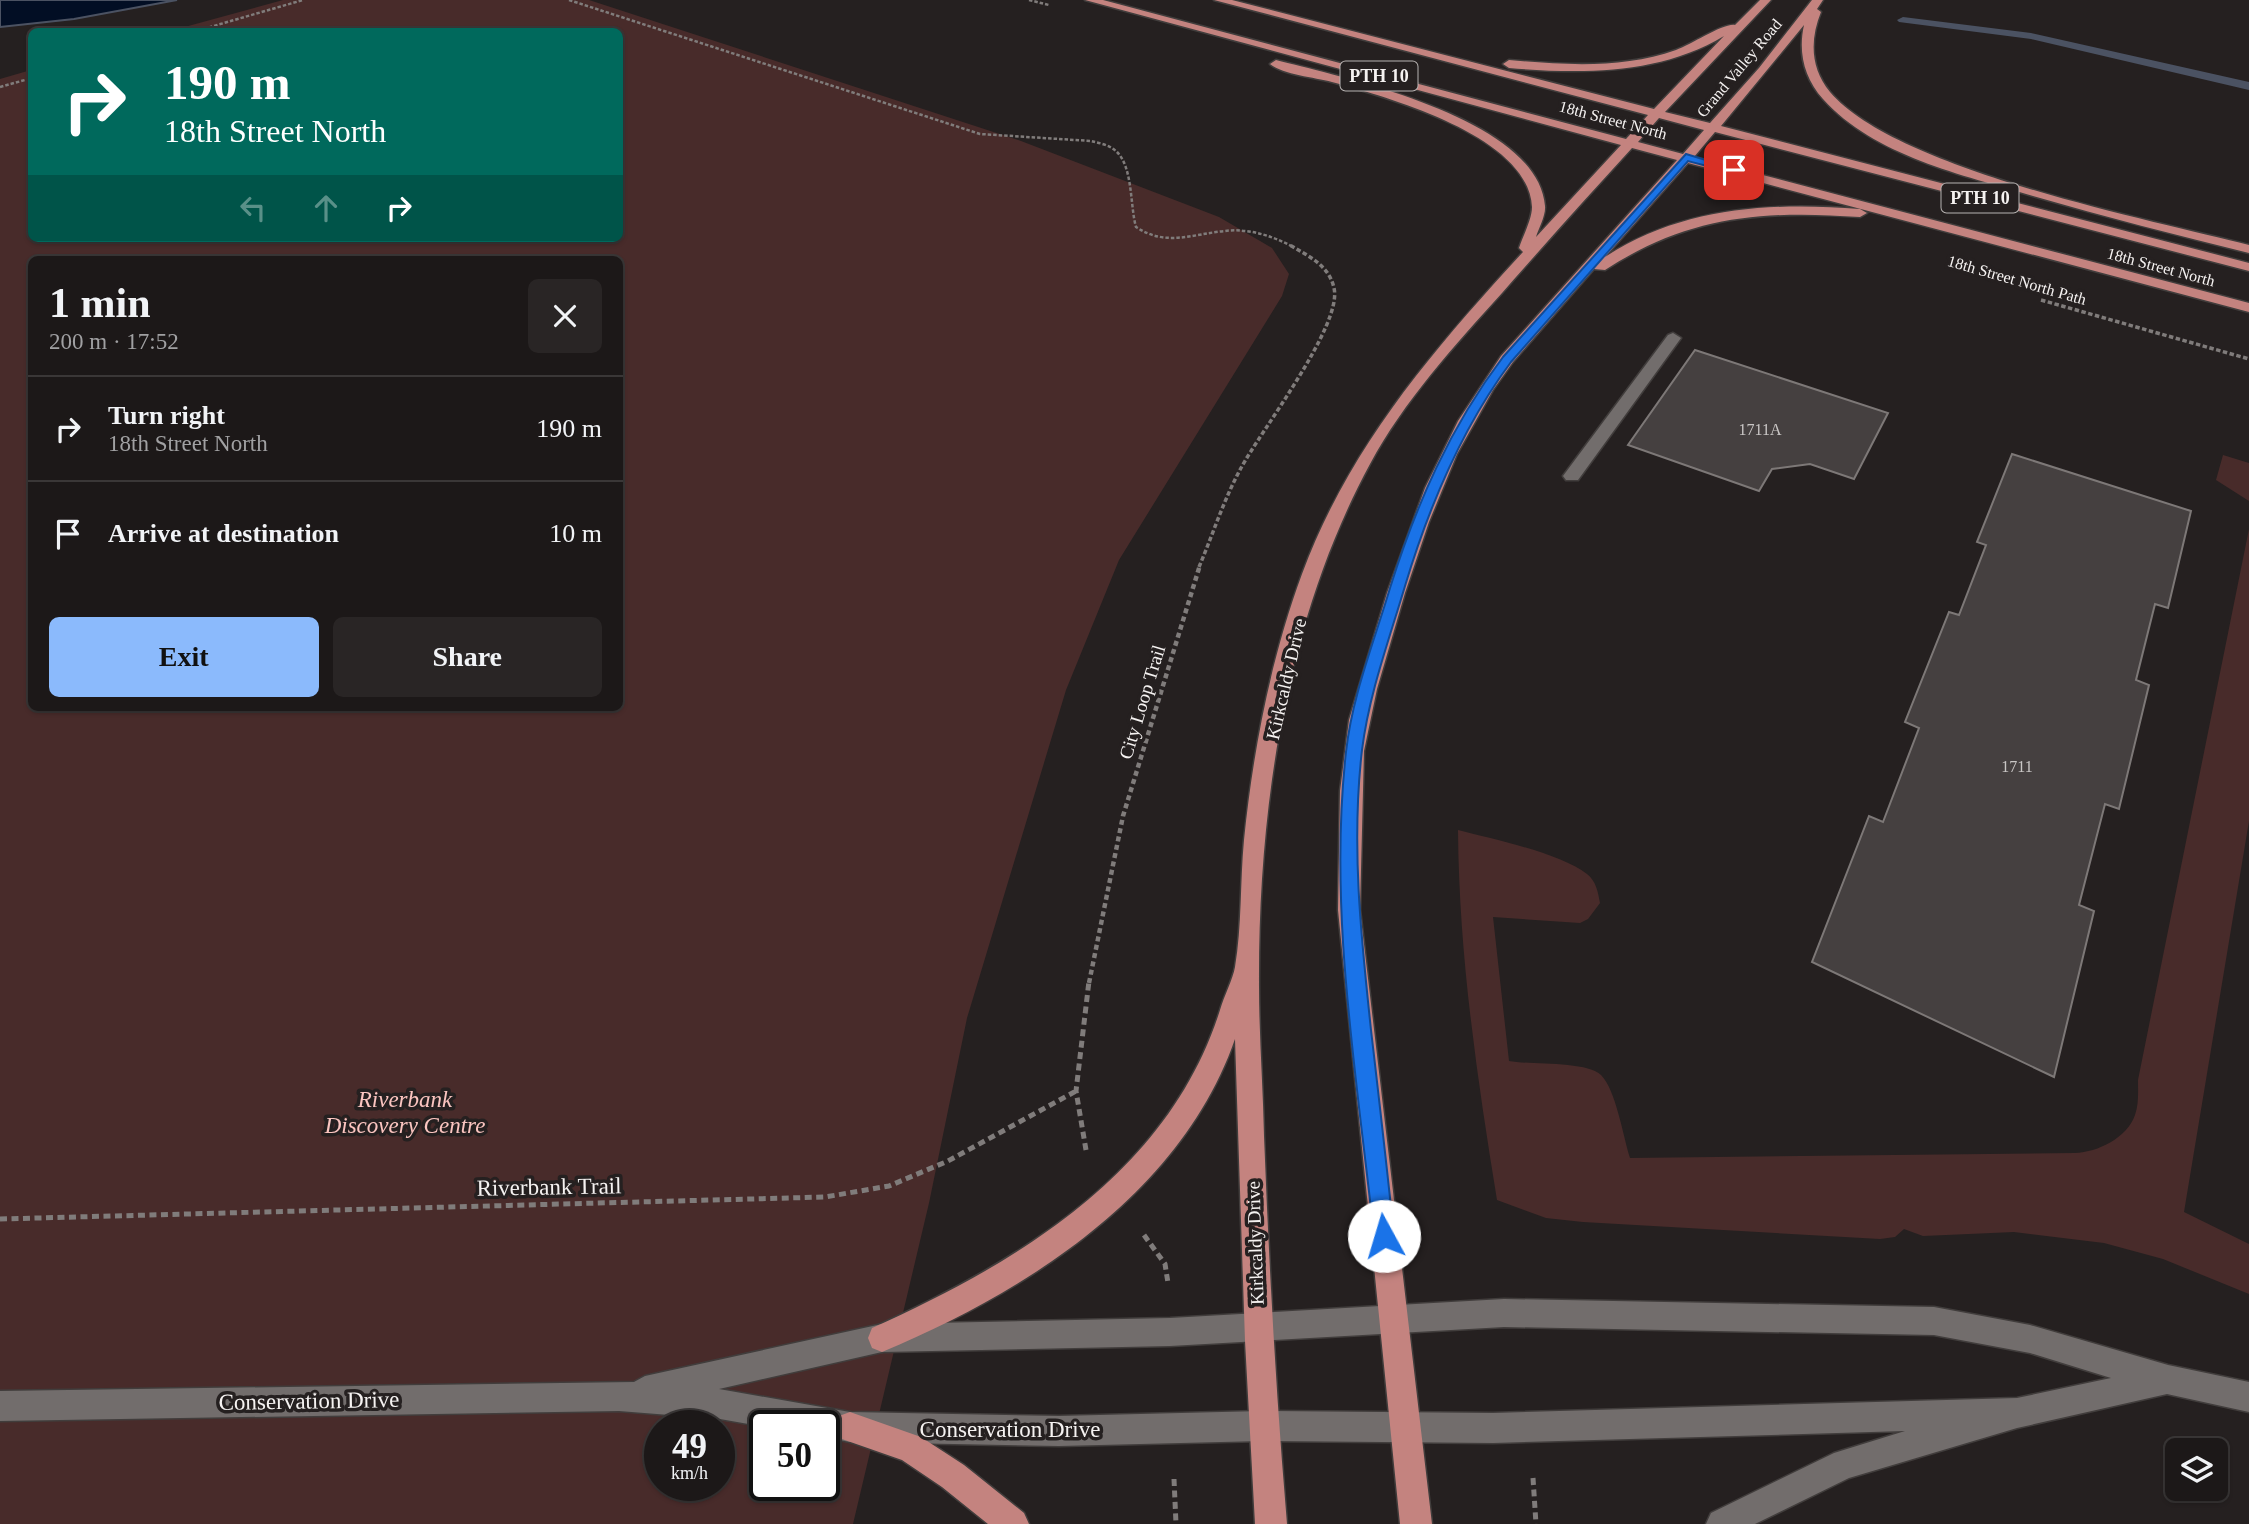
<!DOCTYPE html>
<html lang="en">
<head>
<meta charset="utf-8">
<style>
	:root { --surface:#1c1818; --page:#292525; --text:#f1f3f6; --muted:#a0a0a2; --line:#3a3737; --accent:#8bbafc }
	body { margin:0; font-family:Georgia,serif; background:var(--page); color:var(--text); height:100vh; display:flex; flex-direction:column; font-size:26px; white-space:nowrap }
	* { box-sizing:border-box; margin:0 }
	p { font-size:23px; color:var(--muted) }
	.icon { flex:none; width:38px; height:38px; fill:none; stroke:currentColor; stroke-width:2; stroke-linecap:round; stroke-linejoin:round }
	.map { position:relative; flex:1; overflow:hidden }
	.sheet { position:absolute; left:28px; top:256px; width:595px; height:455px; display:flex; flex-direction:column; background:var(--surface); border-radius:10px; box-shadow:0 2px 5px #0004,0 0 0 2px var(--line) }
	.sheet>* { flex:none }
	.top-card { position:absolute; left:28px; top:28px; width:595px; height:214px; border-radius:10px; box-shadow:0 2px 5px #0004,0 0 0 2px var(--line); background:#00695c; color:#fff; overflow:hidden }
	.tools { position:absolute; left:2165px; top:1438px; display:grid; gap:14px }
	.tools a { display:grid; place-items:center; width:63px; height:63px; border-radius:10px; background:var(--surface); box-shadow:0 2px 5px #0004,0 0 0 2px var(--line); font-size:35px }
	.speed { position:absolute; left:644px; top:1410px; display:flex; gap:14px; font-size:35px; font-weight:700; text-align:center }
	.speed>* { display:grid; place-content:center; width:91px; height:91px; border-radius:50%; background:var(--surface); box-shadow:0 2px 5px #0004,0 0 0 2px var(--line); line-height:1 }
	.speed small { font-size:18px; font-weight:400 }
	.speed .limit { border:4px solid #111; border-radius:10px; background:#fff; color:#111 }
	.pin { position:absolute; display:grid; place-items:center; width:60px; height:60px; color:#fff; margin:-30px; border-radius:14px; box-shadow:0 4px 10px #0006 }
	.me { position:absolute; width:77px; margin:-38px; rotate:354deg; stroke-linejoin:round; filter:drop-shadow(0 0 5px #0008) }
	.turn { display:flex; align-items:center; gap:24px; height:147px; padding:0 21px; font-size:32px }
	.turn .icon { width:91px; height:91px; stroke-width:2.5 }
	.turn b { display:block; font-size:49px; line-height:60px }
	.lanes { display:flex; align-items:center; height:66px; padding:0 21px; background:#0003; justify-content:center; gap:35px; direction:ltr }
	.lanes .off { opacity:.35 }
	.round { display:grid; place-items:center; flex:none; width:74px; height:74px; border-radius:10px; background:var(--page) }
	.overview { display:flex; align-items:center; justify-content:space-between; height:119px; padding:0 21px }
	h1 { font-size:42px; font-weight:700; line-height:52px }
	.action { display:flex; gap:14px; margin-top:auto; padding:14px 21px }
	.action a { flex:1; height:80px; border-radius:10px; background:var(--accent); color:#111; font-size:28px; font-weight:700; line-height:80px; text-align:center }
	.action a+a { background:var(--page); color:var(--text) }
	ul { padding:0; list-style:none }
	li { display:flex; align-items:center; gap:21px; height:105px; padding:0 21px; border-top:2px solid var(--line) }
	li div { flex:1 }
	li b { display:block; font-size:26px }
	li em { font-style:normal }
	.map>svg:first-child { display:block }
	.green { fill:#482b2a; fill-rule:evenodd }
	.water { fill:#020e24; stroke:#4b5262; stroke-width:2 }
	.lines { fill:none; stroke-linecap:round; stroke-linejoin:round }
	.stream { fill:#4b5262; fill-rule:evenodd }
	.building { fill:#454040; stroke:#7d7877; stroke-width:2 }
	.minor-casing { stroke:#413d3c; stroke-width:3 }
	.major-casing { stroke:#413d3c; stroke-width:3 }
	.path-far3 { stroke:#807c7b; stroke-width:2.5; stroke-dasharray:3.5 2; stroke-linecap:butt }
	.path-far2 { stroke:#807c7b; stroke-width:3.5; stroke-dasharray:4.5 2.5; stroke-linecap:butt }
	.path-far1 { stroke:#807c7b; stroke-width:4.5; stroke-dasharray:5 3.5; stroke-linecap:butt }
	.path { stroke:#807c7b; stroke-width:5; stroke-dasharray:7 4.5; stroke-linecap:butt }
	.minor { fill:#726d6c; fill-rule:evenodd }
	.major { fill:#c4837f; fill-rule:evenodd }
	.route { fill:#1a73e8; stroke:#114b97; stroke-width:2 }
	.labels { text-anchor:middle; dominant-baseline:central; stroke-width:7; stroke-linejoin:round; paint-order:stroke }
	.far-street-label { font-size:16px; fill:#f5f2f1; stroke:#252020 }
	.number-label { font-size:16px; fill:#c9c6c5 }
	.shield { fill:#252020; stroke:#b7b3b2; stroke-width:2 }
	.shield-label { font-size:18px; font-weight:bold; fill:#f5f2f1 }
	.street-label { font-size:19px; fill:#f5f2f1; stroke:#252020 }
	.near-park-label { font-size:23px; font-style:italic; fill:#fbc5c0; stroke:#252020 }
	.near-street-label { font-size:23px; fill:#f5f2f1; stroke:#252020 }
</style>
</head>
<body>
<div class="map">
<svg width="2249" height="1524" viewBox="0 0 2249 1524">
	<rect width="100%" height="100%" fill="#252020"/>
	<path class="green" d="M283,0h306l432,141 198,76 53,31 17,26 -7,22 -163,264 -53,130 -99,328 -38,185 -76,321h-853v-1445l31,-9 1,168h588v-206l-450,-1zM32,259h588v448h-588zM660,1426h59v60h-59zM765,1426h59v60h-59z
		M2223,455l26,8v38l-33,-21z
		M2249,529v292l-65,391 65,32v50l-86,-35 -59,-16 -90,-11 -91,4 -19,-7 -9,8 -15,2 -297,-17 -37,-4 -49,-18c-20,-123 -38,-245 -39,-370 35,9 102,23 129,44 9,7 11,18 13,29l-12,16 -8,4 -87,-6 16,144c20,4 78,0 92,14 15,15 22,61 29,83l445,-5c23,-1 52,-15 60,-38 4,-11 3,-24 3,-35z"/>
	<path class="water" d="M0,0h177l-103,19 -74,8z"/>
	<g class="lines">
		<path class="stream" d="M1903,17l128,16 218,49v8l-218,-51 -132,-17 -2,-2z"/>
	</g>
	<path class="building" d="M1695,350l193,63 -34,66 -44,-15 -38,5 -13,22 -131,-46z
		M2012,454l179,57 -23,97 -13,-4 -19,76 13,5 -30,124 -14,-5 -26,101 15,6 -40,166 -242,-115 57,-146 14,6 36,-94 -14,-6 44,-110 10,3 27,-70 -9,-3z"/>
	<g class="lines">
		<defs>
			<path id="minor" d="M1673,333l8,5 -103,142h-12l-3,-4 3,-4 102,-137z
				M1504,1299l430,8 96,18 138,40 81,17v30l-82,-18 -150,34 -168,50 -94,46h-49l5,-11 123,-60 71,-22 -412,12 -231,-2 -203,5 -209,-4 -26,-5v-11l-59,1 -45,-8 -101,-8 -619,10v-30l634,-9 11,-6 237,-52 288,-6zM1504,1327l430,8 96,18 81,25 -94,20 -524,15 -231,-2 -203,5 -209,-4 -131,-23 163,-37 288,-6z"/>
			<path id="major" d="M1085,0h18l523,139 22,-24 -434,-115h18l422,109 70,-73c-65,39 -142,38 -215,32l-6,-4 6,-4c55,5 114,9 167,-10 15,-5 47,-27 59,-25l25,-25h11l-106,112 45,11 49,-55 53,-68h11l-6,9 4,3c-11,27 -11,56 9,80 65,77 317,127 419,153v8c-72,-18 -144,-36 -216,-57 -70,-21 -159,-40 -210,-97 -19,-21 -25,-47 -19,-74l-83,101 528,137v8l-534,-139 -21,25 555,146v9l-561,-149 -83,94c77,-50 165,-55 255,-48l7,4 -7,4c-97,-7 -172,-1 -255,53l-11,-1 -81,93 -20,28 -36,64 -28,68 -24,71 -28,96 -13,62 -4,159 72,614h-32l-62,-614 2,-119 9,-71 38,-127 38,-105 33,-67 43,-65 176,-196 -45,-12c-44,48 -87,96 -130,145 -48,53 -98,108 -132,171 -85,157 -112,346 -111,522 0,50 4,100 5,150 5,129 12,259 23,388h-32l-10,-183 -10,-302c-54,155 -209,253 -353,313l-10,-4 -4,-10 4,-10c147,-66 297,-156 348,-318 4,-14 13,-31 15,-43 7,-41 5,-85 9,-127 9,-89 27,-182 58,-266 47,-127 131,-224 221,-322l-4,-4c4,-12 13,-29 13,-41 -3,-71 -145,-110 -200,-125 -18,-5 -48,-7 -62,-18l6,-4c69,18 262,58 269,146 1,9 -6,22 -9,31l85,-92zM1659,118l45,12 -21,24 -45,-12z
				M850,1412l71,25 43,28 60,48 5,11h-41l-46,-37 -40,-27 -63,-22 -4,-11 4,-11z"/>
		</defs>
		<use href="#minor" class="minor-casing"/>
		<use href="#major" class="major-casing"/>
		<path class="path-far3" d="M569,0l411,134 111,7c8,2 19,4 26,11 16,16 13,54 19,75 30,20 56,7 89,4 23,-3 48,5 68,16
			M1029,0l20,5
			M193,32l110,-32
			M0,87l32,-9"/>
		<path class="path-far2" d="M2041,300l208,59
			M1199,567c14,-33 25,-68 42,-99 19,-36 102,-143 93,-180 -5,-23 -26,-32 -44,-43"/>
		<path class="path-far1" d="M1089,983l34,-167 77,-251"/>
		<path class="path" d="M1086,1150l-10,-59 13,-110
			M0,1219l825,-22 64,-11 59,-25 128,-70
			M1144,1235l21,29 3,19
			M1533,1478l3,46
			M1174,1479l2,45"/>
		<use href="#minor" class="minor"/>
		<use href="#major" class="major"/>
	</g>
	<path class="route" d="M1686,154l53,16 -5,3 -46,-12 -177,201c-50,67 -82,144 -106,224 -16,54 -36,108 -43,164 -11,94 -1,187 9,280 8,69 16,137 23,206l-3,7 -7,3 -7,-3 -3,-7c-17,-160 -46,-324 -28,-484 6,-56 28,-110 44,-164 26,-83 60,-161 113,-231z"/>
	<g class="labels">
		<g class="far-street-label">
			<text transform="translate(1739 68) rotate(-50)">Grand Valley Road</text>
			<text transform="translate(1613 120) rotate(15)">18th Street North</text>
			<text transform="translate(2161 267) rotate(15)">18th Street North</text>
			<text transform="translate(2017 280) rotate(16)">18th Street North Path</text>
		</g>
		<g class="number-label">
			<text x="1760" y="429">1711A</text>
			<text x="2017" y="766">1711</text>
		</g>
		<g class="shield">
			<rect x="1340.5" y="61.5" width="77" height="29" rx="5"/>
			<rect x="1941.5" y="183.5" width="77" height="29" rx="5"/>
		</g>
		<g class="shield-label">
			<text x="1379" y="76">PTH 10</text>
			<text x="1980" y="198">PTH 10</text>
		</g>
		<g class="street-label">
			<text transform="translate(1286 679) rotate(-77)">Kirkcaldy Drive</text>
			<text transform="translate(1142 702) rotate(-73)">City Loop Trail</text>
			<text transform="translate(1255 1243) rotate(-92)">Kirkcaldy Drive</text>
		</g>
		<g class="near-park-label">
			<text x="405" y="1099">Riverbank<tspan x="405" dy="26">Discovery Centre</tspan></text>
		</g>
		<g class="near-street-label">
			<text transform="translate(549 1187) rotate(-1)">Riverbank Trail</text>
			<text transform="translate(309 1401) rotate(-1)">Conservation Drive</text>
			<text x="1010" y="1429">Conservation Drive</text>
		</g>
	</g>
</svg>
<div class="tools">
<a><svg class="icon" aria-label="layers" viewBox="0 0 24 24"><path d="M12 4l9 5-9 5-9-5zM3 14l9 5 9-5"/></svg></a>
</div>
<div class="speed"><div>49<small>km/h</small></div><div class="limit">50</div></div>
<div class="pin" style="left:1734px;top:170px;background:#d93025"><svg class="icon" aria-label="arrive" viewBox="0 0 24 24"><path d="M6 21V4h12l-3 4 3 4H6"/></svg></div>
<svg class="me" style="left:1384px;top:1236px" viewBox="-20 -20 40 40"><circle r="19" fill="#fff"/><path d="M0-13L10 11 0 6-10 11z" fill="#1a73e8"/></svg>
<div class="top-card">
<div class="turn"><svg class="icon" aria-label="right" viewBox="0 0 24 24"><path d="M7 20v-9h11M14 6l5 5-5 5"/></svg><div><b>190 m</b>18th Street North</div></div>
<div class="lanes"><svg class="icon off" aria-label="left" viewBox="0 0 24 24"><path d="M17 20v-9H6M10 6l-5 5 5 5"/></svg><svg class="icon off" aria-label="ahead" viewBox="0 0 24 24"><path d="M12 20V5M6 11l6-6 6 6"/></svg><svg class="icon" aria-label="right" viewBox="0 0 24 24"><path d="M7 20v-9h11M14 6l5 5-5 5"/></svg></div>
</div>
<section class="sheet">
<div class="overview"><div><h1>1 min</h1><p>200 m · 17:52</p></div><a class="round"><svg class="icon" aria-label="close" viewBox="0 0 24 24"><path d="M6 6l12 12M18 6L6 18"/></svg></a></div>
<ul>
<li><svg class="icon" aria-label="right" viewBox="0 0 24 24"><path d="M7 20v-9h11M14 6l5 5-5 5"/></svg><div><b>Turn right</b><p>18th Street North</p></div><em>190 m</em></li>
<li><svg class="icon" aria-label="arrive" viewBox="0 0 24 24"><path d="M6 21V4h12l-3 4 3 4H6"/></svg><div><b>Arrive at destination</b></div><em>10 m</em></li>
</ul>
<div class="action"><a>Exit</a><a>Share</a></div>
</section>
</div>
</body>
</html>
